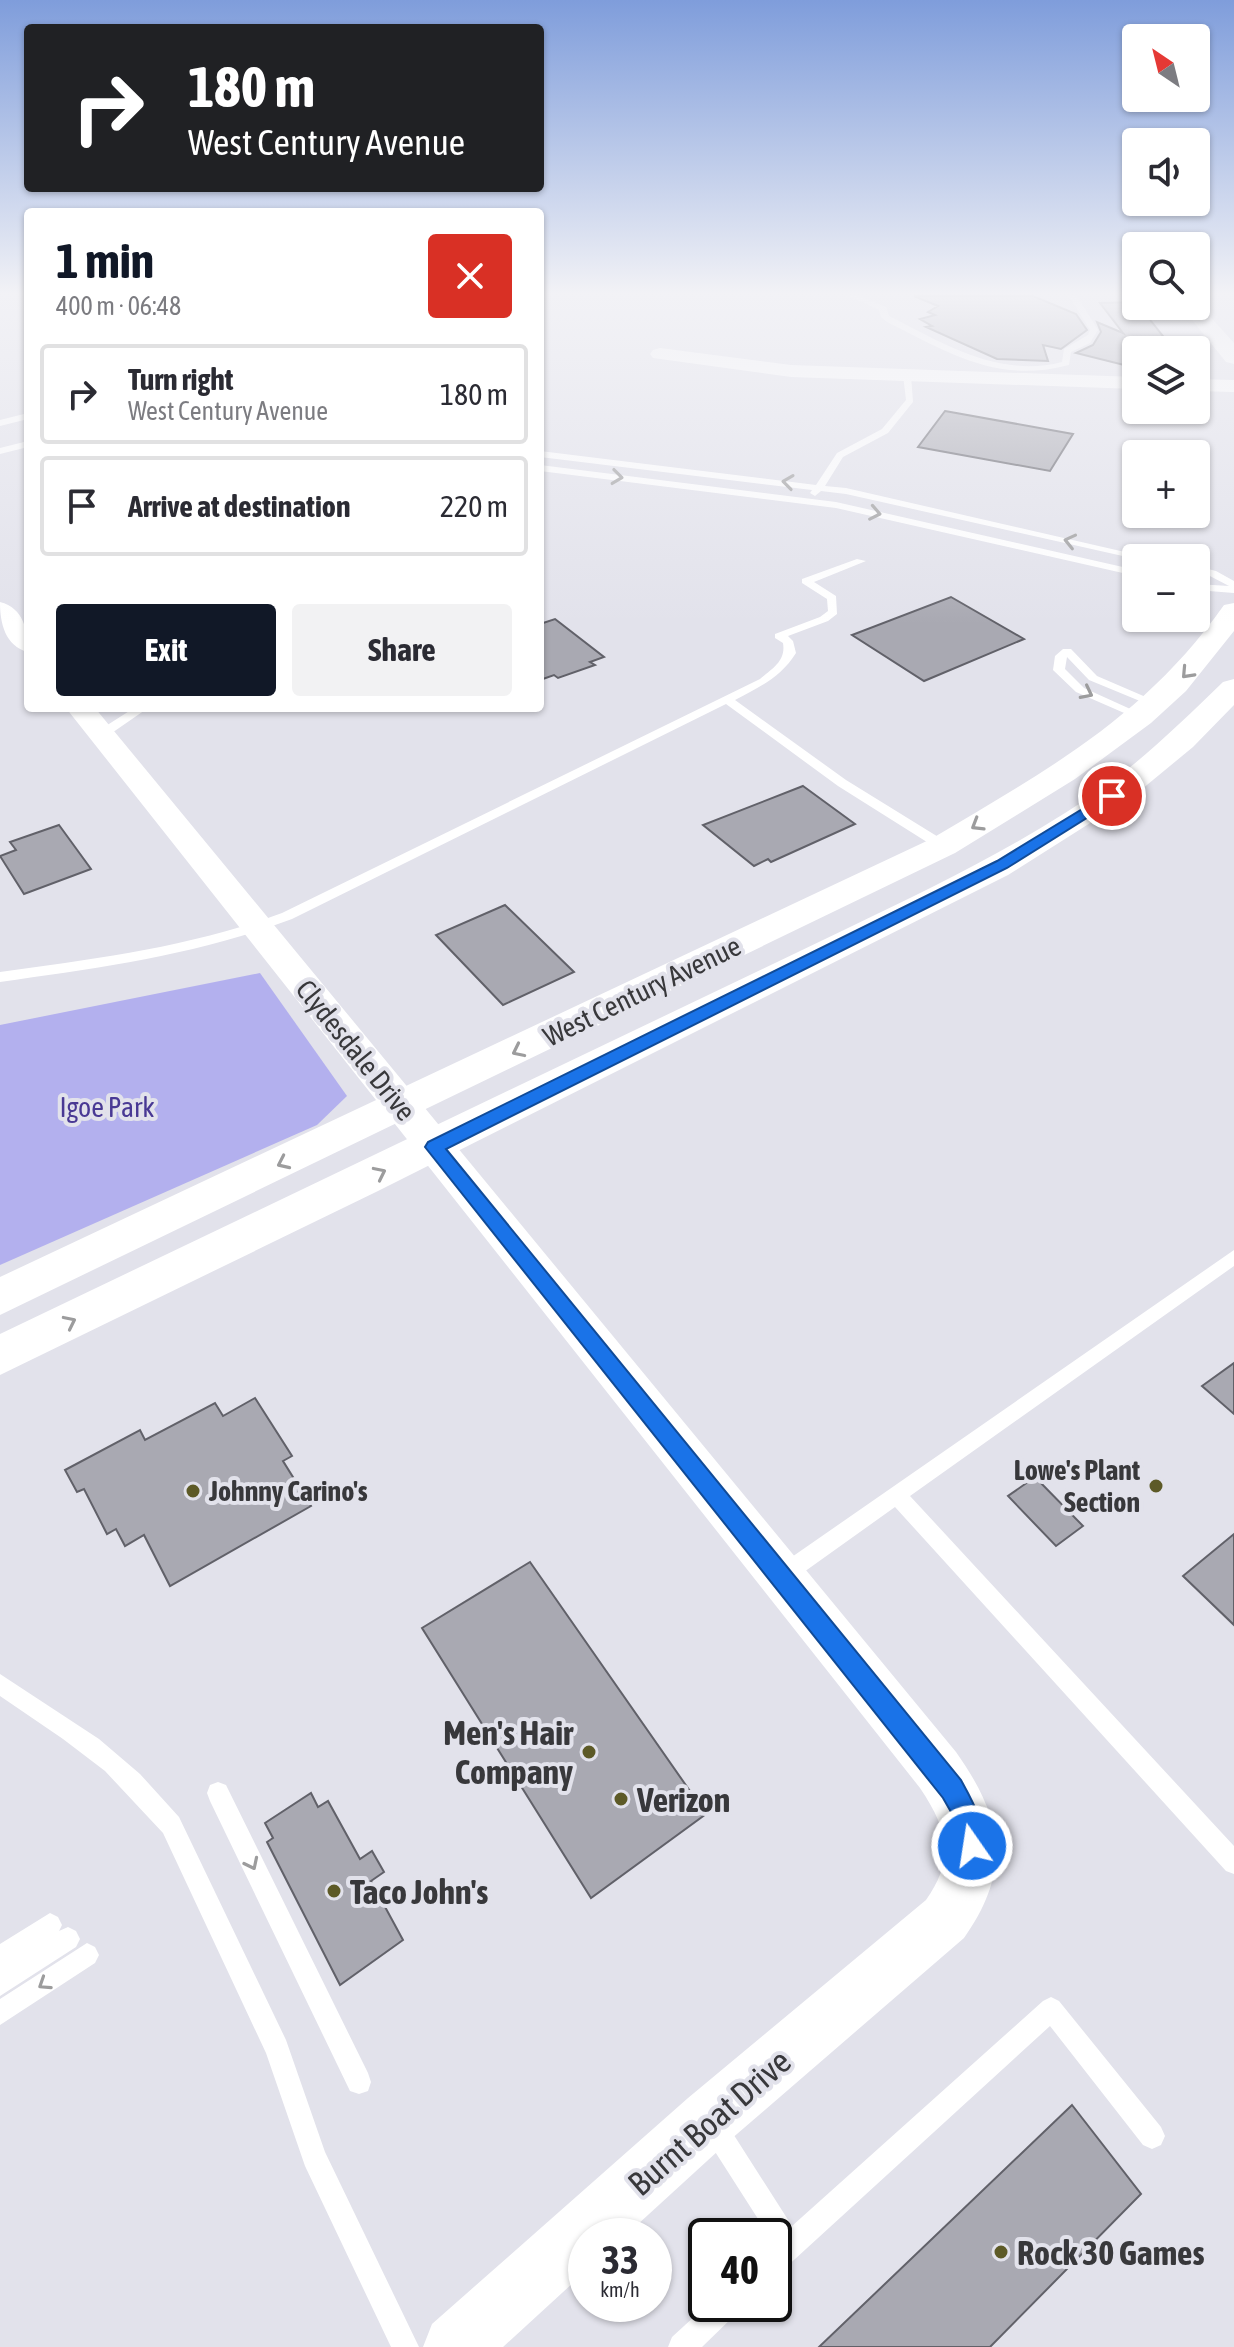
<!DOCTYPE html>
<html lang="en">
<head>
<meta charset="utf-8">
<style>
	:root { --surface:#fff; --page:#f2f2f3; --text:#2b2b33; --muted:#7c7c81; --line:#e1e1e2; --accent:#111827 }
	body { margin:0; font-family:"Asap Condensed",sans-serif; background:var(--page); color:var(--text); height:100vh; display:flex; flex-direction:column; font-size:30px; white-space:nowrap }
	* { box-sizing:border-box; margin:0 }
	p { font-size:26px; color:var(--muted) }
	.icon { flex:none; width:44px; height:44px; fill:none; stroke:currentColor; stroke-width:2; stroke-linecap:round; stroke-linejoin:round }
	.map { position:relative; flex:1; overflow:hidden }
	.details { position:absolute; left:24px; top:208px; width:520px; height:504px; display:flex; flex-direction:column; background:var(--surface); border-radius:8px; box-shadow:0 2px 6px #0004 }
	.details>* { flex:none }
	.top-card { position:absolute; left:24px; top:24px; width:520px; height:168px; border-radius:8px; box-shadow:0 2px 6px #0004; background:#202124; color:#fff; overflow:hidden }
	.needle { width:52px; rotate:325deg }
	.fabs { position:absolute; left:1122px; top:24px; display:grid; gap:16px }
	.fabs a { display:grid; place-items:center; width:88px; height:88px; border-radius:8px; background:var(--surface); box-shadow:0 2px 6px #0004; font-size:40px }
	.speed { position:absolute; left:568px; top:2218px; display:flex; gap:16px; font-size:40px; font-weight:700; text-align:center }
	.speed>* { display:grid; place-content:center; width:104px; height:104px; border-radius:50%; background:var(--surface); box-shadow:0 2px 6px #0004; line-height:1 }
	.speed small { font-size:20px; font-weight:400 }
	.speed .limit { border:4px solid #111; border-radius:12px; background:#fff; color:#111 }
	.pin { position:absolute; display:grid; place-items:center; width:68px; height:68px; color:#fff; margin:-34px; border:4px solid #fff; border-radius:50%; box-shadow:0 2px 8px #0007 }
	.me { position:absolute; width:88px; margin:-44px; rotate:347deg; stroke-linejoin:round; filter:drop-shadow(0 0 6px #0008) }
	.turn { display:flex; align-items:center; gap:28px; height:168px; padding:0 32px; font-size:36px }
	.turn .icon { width:104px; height:104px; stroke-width:2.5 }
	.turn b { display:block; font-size:56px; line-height:68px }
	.round { display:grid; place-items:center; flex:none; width:84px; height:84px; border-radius:8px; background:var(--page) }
	.headline { display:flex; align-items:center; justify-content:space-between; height:136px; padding:0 32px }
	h1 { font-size:48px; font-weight:700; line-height:60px; color:var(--accent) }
	.action { display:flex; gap:16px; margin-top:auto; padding:16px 32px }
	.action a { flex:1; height:92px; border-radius:8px; background:var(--accent); color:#fff; font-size:32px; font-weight:700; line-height:92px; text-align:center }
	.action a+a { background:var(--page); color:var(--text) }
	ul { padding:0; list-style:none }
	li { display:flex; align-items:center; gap:24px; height:100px; margin:0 16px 12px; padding:0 16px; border:4px solid var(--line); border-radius:8px }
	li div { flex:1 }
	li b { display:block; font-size:30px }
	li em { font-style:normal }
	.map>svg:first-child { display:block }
	.green { fill:#b3b0ee }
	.building { fill:#a9a9b2; stroke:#616169; stroke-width:2 }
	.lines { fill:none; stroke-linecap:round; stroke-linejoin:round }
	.service { fill:#fff; fill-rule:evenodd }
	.tertiary { fill:#fff; fill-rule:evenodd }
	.secondary { fill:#fff; fill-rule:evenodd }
	.oneway { stroke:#9c9c9d }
	.route { fill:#1a73e8; stroke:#114b97; stroke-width:2 }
	.poi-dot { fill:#5d5a27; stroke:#e2e2eb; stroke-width:3 }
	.labels { text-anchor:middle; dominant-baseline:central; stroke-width:8; stroke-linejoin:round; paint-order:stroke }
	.street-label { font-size:28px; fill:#38383b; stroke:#e2e2eb }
	.park-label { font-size:28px; fill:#493994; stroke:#e2e2eb }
	.poi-label { font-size:28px; font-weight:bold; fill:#38383b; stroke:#e2e2eb; text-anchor:end }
	.near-poi-label { font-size:34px; font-weight:bold; fill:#38383b; stroke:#e2e2eb; text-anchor:start }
	.near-street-label { font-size:34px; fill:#38383b; stroke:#e2e2eb }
</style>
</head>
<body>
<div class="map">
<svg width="1234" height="2347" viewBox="0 0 1234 2347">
	<rect width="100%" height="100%" fill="#e2e2eb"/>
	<path class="green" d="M260,973l87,123 -30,29 -317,140v-240z"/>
	<path class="building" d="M914,296h119l43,18 11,16 -26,19 -18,-4 5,16 -51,-2 -71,-32 6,-1 -12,-7 15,-4 -7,-3 10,-6z
		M1136,302v4h3l35,44h-38v18l-60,-15 17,-8 8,-13 -4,-10 26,11 -23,-30z
		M945,411l128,23 -23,37 -132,-24z
		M951,597l73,42 -100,42 -72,-46z
		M555,619l49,38 -14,5 5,3 -37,13 -4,-3 -14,5v-56z
		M803,786l52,38 -84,38 -3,-3 -14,7 -51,-41z
		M59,825l32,44 -67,25 -24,-38 16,-6 -6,-8z
		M505,905l69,67 -71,33 -67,-70z
		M1234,1363v51l-32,-28z
		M255,1398l37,58 -9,5 28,45 -141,80 -26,-51 -19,11 -9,-17 -9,5 -23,-45 -7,3 -12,-22 75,-40 5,10 70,-37 8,13z
		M1035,1477l48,49 -27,20 -48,-50z
		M1234,1534v91l-51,-49z
		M530,1562l176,252 -115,84 -169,-270z
		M311,1793l7,14 10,-6 32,58 12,-8 12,21 -13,9 32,59 -63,45 -73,-143 6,-4 -8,-15z
		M1072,2105l69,89 -151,153h-171z"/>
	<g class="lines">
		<path class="service" d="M849,296h10l27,11 3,9 4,2c53,27 107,60 169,44l2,-13 24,-14 2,-5 -21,-34h8l21,34 -8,13 -19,9 -2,13c-71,19 -120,-12 -182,-43l-6,-5 -2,-7z
			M907,372l4,3 2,27 -25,31 -45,24 -18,29 21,2 305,70 -15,1 -290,-65 -25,-3 -6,5 -5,-3 2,-3 -272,-33v-6l276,34 21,-32 45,-24 24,-29 -3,-25z
			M28,413v6l-28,7v-6z
			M28,441v6l-28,7v-6z
			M540,465l296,37 300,68v6l-300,-68 -296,-37z
			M857,559l9,2 -52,21 22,14 1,18 -9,7 -40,15 5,5 3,12c-15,24 -36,34 -61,47l111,80 102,63v6h-10l-100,-63 -112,-82 -434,215c-95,36 -193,49 -292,63v-10c96,-13 191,-25 282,-59l478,-234c13,-11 26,-18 23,-36l-8,-5v-4l45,-17 8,-6 -1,-12 -25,-16v-4z
			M1196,566l20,5 18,10v12l-38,-3v-6l33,2 -21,-11 -12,-3z
			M1063,649h8l26,27 65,28 -10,2 -63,-26 -22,-23 -2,12 19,19 64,29 -10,2 -62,-27 -23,-22 2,-14z
			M134,708h14l-42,29h-8v-6z
			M1234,1250v16l-324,230 324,350v28l-8,-3 -331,-364 -105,75 -7,2 -7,-2 -3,-7 3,-7z
			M0,1674l99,65 41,35 39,43 107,223 39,112 94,195h-28l-86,-181 -39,-113 -103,-220 -58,-62 -42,-32 -63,-43z
			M218,1782l8,3 142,288 3,9 -3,9 -9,3 -9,-3 -140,-290 -3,-8 3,-8z
			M50,1913l8,4 4,8 -3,6 9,-4 8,4 4,8 -4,8 -76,49v-52z
			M87,1943l8,4 4,8 -4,8 -95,62v-26z
			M1051,1997l8,4 102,126 4,9 -4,9 -9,4 -9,-4 -93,-119 -267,244 -9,4v-38h-5l-64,-100 -4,-9 4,-9 9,-4 9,4 69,108 251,-225z
			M708,2304h33l-4,9 -35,34h-34l4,-10z"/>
		<path class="tertiary" d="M660,348l131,17 345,12v12l-345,-12 -138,-19 -3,-4 3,-4z
			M1196,379l38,1v12l-38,-1z
			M0,602c24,6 28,29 28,50 -23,-6 -28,-29 -28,-50z
			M66,708h29l861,1044c47,66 56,118 8,186l-234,202 -105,96h-39v35l-83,76h-80l9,-23 256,-226 238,-198c30,-42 21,-72 -6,-112z"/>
		<path class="secondary" d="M1196,301l38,42v21l-8,-2 -45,-56h15z
			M1234,603v28l-48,60 -35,32 -76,56 -120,74 -955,462v-38l931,-438c116,-69 213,-121 293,-234z
			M1234,679v26l-41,42 -57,47 -128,81 -630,316 -378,184v-41l846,-405c92,-44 185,-89 268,-149 39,-30 74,-64 109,-98z"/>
	</g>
	<defs><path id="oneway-chevron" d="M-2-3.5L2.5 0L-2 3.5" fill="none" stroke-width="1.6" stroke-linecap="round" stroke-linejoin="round" transform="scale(2)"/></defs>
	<g class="oneway">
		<use href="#oneway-chevron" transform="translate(617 477) rotate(7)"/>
		<use href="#oneway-chevron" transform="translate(788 482) rotate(-172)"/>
		<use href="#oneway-chevron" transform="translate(875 513) rotate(11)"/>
		<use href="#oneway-chevron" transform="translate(1070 541) rotate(-167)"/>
		<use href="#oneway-chevron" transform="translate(1187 673) rotate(133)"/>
		<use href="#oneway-chevron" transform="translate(1087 693) rotate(27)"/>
		<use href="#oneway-chevron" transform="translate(977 825) rotate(149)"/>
		<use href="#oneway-chevron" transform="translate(518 1051) rotate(154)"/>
		<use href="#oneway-chevron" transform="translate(283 1163) rotate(155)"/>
		<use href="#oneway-chevron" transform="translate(380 1173) rotate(-26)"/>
		<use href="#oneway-chevron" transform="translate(70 1322) rotate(-26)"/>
		<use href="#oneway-chevron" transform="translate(252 1864) rotate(64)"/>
		<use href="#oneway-chevron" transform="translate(44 1984) rotate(147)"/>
	</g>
	<linearGradient id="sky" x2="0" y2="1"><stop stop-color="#7f9ddb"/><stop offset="0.47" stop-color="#f2f2f6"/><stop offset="1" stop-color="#f2f2f6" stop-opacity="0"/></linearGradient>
	<rect width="1234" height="624" fill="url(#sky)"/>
	<path class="route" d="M1112,791l7,5 -2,3 -110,69 -561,281 515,631c11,20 30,53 20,75l-9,4 -9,-4 -12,-43 -8,-14 -518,-651 3,-5 569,-281z"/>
	<g class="poi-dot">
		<circle cx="1156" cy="1486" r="8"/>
		<circle cx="193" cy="1491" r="8"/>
		<circle cx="589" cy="1752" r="8"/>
		<circle cx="621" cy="1799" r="8"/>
		<circle cx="334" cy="1891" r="8"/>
		<circle cx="1001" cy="2252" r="8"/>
	</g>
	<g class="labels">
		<g class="street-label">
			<text transform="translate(642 991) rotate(-26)">West Century Avenue</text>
			<text transform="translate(356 1050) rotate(51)">Clydesdale Drive</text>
		</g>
		<g class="park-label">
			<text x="107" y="1107">Igoe Park</text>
		</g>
		<g class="poi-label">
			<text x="1140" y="1470">Lowe's Plant<tspan x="1140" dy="32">Section</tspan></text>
			<text x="209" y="1491" text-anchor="start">Johnny Carino's</text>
		</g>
		<g class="near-poi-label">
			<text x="573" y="1732" text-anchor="end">Men's Hair<tspan x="573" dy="39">Company</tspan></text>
			<text x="637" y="1799">Verizon</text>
			<text x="350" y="1891">Taco John's</text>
			<text x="1017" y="2252">Rock 30 Games</text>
		</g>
		<g class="near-street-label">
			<text transform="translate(709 2122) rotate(-41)">Burnt Boat Drive</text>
		</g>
	</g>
</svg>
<div class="fabs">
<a><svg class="needle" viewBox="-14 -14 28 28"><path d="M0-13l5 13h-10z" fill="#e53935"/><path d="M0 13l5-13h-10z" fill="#7c7c81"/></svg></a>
<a><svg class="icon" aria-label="sound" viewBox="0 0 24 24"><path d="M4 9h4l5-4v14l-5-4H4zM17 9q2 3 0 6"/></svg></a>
<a><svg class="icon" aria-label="search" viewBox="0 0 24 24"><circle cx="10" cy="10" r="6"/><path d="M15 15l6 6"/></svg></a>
<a><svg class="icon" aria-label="layers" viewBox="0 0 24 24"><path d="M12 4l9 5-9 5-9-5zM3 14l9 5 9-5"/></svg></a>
<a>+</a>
<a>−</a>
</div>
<div class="speed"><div>33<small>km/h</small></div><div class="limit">40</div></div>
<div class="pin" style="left:1112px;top:796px;background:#d93025"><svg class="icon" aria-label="arrive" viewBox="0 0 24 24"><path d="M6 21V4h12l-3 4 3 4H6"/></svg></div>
<svg class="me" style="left:972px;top:1846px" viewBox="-20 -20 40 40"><circle r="17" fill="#1a73e8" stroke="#fff" stroke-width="3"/><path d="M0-11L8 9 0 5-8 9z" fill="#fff"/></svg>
<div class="top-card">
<div class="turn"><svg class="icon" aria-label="right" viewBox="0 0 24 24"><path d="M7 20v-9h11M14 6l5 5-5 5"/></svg><div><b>180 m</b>West Century Avenue</div></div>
</div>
<section class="details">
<div class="headline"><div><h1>1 min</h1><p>400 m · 06:48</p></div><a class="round" style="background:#d93025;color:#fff"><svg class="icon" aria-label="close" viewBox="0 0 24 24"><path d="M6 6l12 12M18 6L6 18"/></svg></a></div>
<ul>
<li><svg class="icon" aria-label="right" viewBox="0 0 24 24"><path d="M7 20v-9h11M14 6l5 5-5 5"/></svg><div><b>Turn right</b><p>West Century Avenue</p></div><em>180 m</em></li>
<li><svg class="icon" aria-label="arrive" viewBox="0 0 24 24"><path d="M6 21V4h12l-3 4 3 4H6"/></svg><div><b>Arrive at destination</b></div><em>220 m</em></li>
</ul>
<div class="action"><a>Exit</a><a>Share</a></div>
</section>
</div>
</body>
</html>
